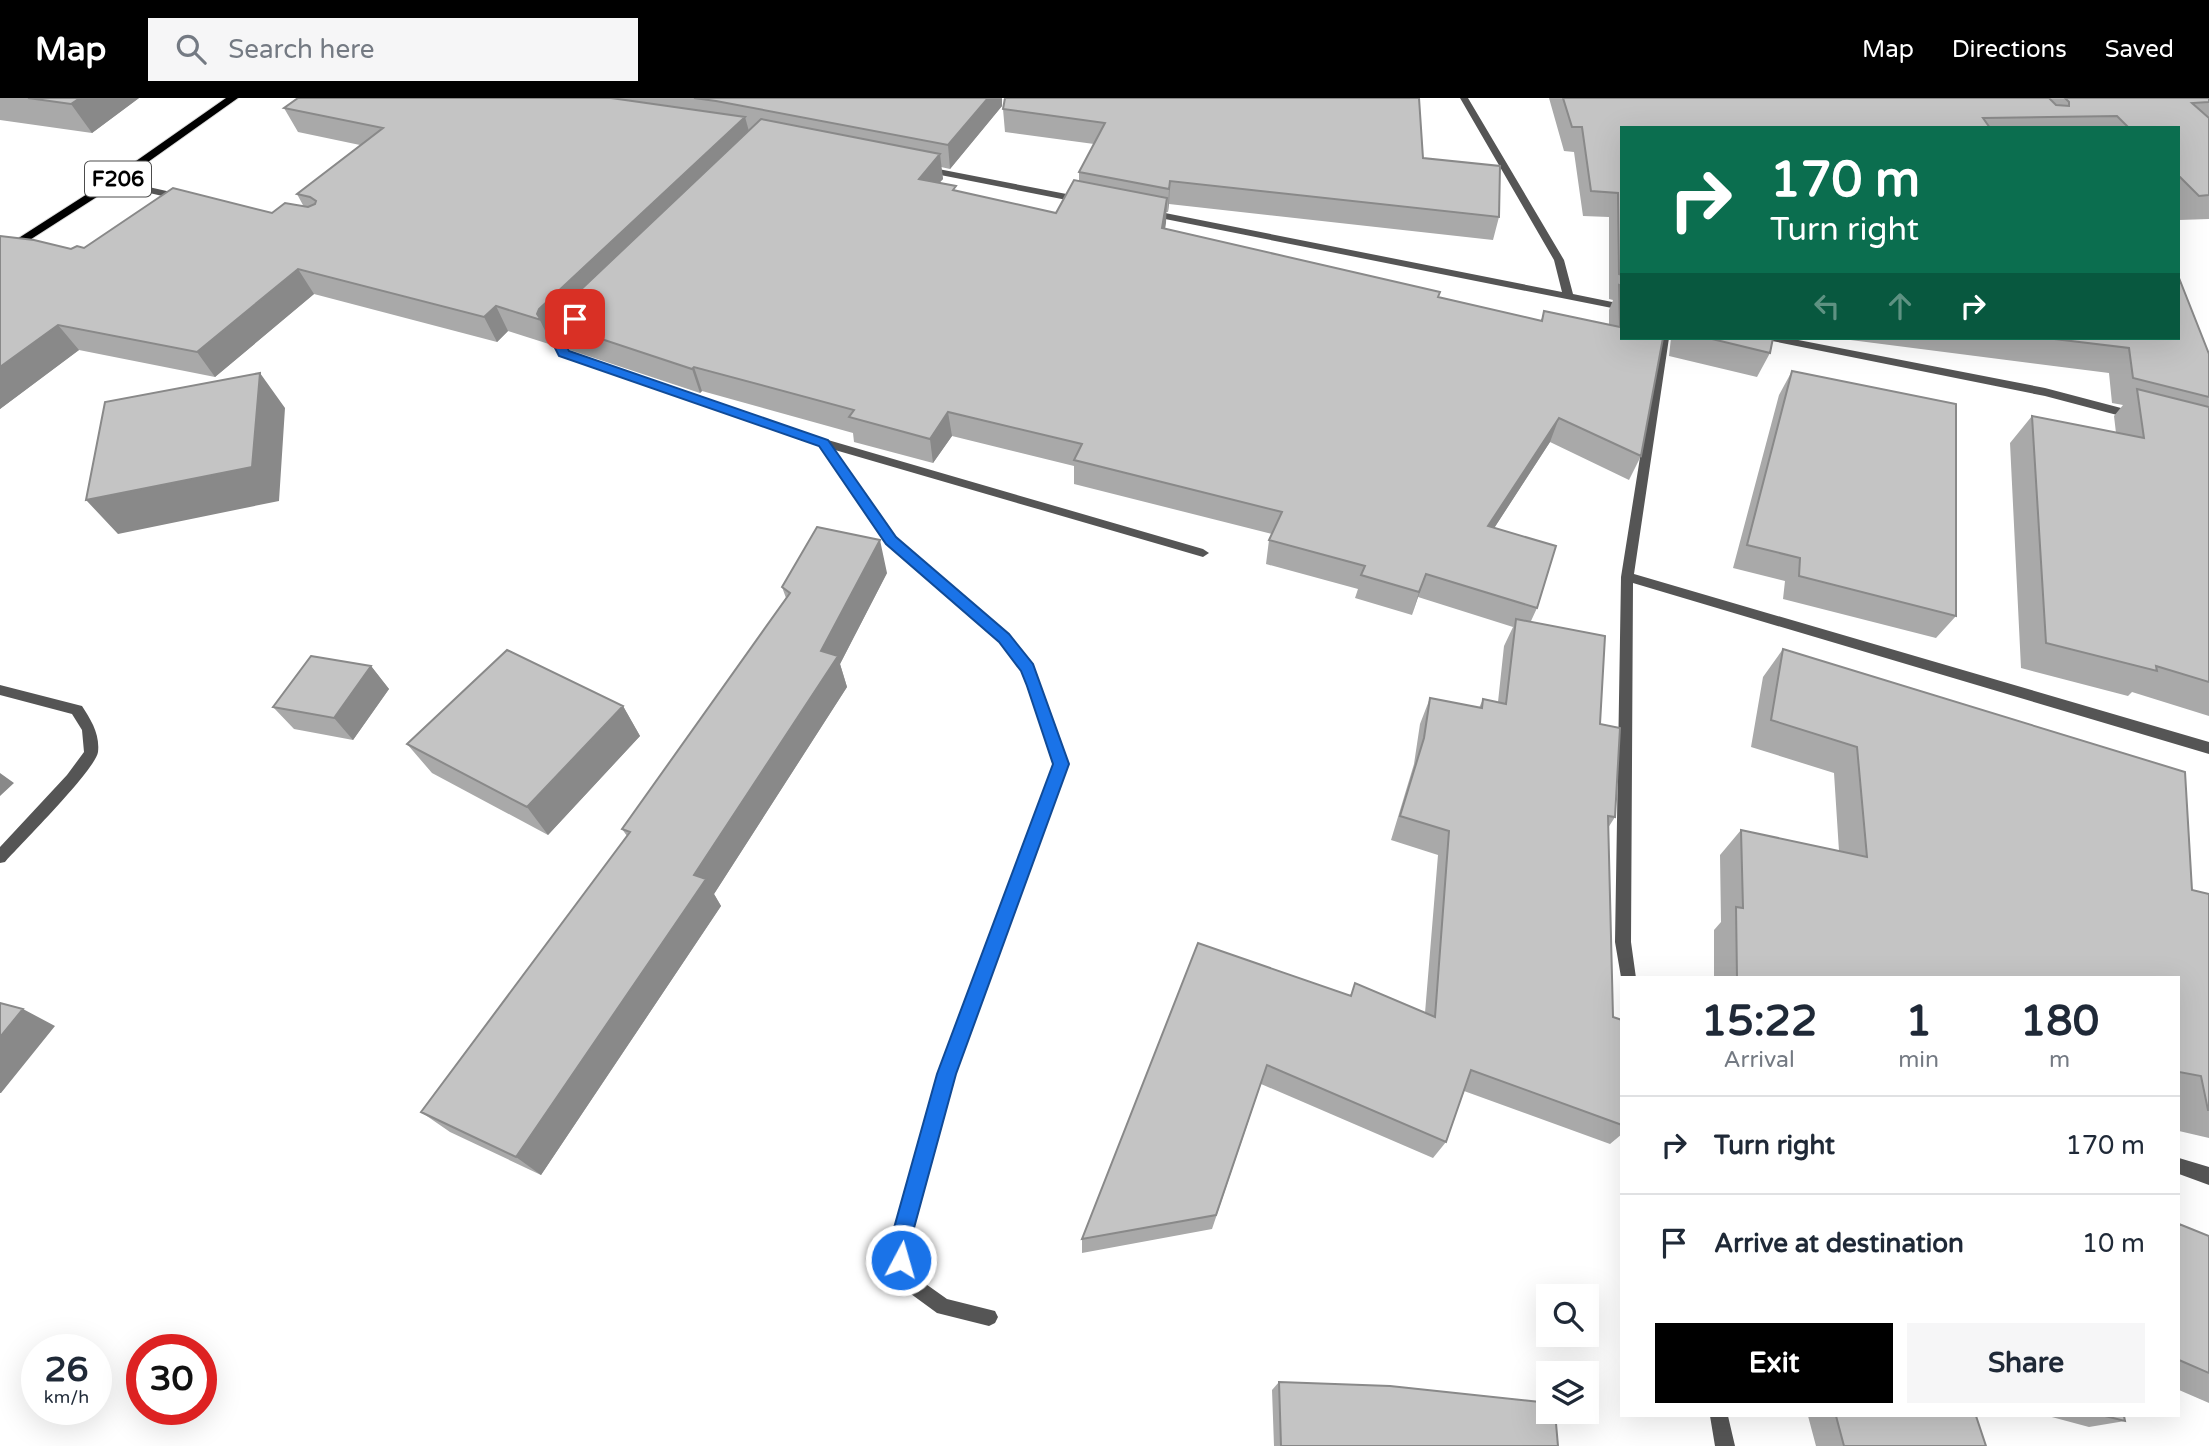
<!DOCTYPE html>
<html lang="en">
<head>
<meta charset="utf-8">
<style>
	:root { --surface:#fff; --page:#f6f6f7; --text:#1f2937; --muted:#747a83; --line:#e0e1e3; --accent:#000 }
	body { margin:0; font-family:"Varela Round",sans-serif; background:var(--page); color:var(--text); height:100vh; display:flex; flex-direction:column; font-size:26px; white-space:nowrap }
	* { box-sizing:border-box; margin:0 }
	p { font-size:23px; color:var(--muted) }
	.icon { flex:none; width:38px; height:38px; fill:none; stroke:currentColor; stroke-width:2; stroke-linecap:round; stroke-linejoin:round }
	.map { position:relative; flex:1; overflow:hidden }
	.drawer { position:absolute; left:1620px; top:878px; width:560px; height:441px; display:flex; flex-direction:column; background:var(--surface); border-radius:0px; box-shadow:0 7px 28px #0002 }
	.drawer>* { flex:none }
	.top-card { position:absolute; left:1620px; top:28px; width:560px; height:214px; border-radius:0px; box-shadow:0 7px 28px #0002; background:#0b6e4f; color:#fff; overflow:hidden }
	.controls { position:absolute; left:1536px; top:1186px; display:grid; gap:14px }
	.controls a { display:grid; place-items:center; width:63px; height:63px; border-radius:0px; background:var(--surface); box-shadow:0 7px 28px #0002; font-size:35px }
	.speed { position:absolute; left:21px; top:1236px; display:flex; gap:14px; font-size:35px; font-weight:700; text-align:center }
	.speed>* { display:grid; place-content:center; width:91px; height:91px; border-radius:50%; background:var(--surface); box-shadow:0 7px 28px #0002; line-height:1 }
	.speed small { font-size:18px; font-weight:400 }
	.speed .limit { border:10px solid #d22; background:#fff; color:#111 }
	.pin { position:absolute; display:grid; place-items:center; width:60px; height:60px; color:#fff; margin:-30px; border-radius:14px; box-shadow:0 4px 10px #0006 }
	.me { position:absolute; width:77px; margin:-38px; rotate:6deg; stroke-linejoin:round; filter:drop-shadow(0 0 5px #0008) }
	.turn { display:flex; align-items:center; gap:24px; height:147px; padding:0 35px; font-size:32px }
	.turn .icon { width:91px; height:91px; stroke-width:2.5 }
	.turn b { display:block; font-size:49px; line-height:60px }
	.lanes { display:flex; align-items:center; height:66px; padding:0 35px; background:#0003; justify-content:center; gap:35px; direction:ltr }
	.lanes .off { opacity:.35 }
	.eta { display:flex; justify-content:space-evenly; align-items:center; height:119px; text-align:center }
	.eta b { font-size:42px; font-weight:700; line-height:49px }
	.primary-button { display:flex; gap:14px; margin-top:auto; padding:14px 35px }
	.primary-button a { flex:1; height:80px; border-radius:0px; background:var(--accent); color:#fff; font-size:28px; font-weight:700; line-height:80px; text-align:center }
	.primary-button a+a { background:var(--page); color:var(--text) }
	ul { padding:0; list-style:none }
	li { display:flex; align-items:center; gap:21px; height:98px; padding:0 35px; border-top:2px solid var(--line) }
	li div { flex:1 }
	li b { display:block; font-size:26px }
	li em { font-style:normal }
	header { display:flex; align-items:center; gap:42px; box-sizing:border-box; height:98px; padding:0 35px; background:var(--accent); color:#fff }
	header strong { font-size:33px }
	nav { display:flex; gap:38px; margin-inline-start:auto; font-size:24px }
	.search { width:490px; height:63px; background:var(--page); display:flex; align-items:center; gap:18px; box-sizing:border-box; padding:0 24px; border-radius:0px; color:var(--muted); font-size:26px }
	.map>svg:first-child { display:block }
	.lines { fill:none; stroke-linecap:round; stroke-linejoin:round }
	.primary-casing { stroke:#dbdbdb; stroke-width:2 }
	.service { fill:#555; fill-rule:evenodd }
	.minor { fill:#555; fill-rule:evenodd }
	.primary { fill:#000; fill-rule:evenodd }
	.wall { fill:#a9a9a9 }
	.shaded-wall { fill:#898989 }
	.building { fill:#c4c4c4; stroke:#898989; stroke-width:2 }
	.route { fill:#1a73e8; stroke:#114b97; stroke-width:2 }
	.labels { text-anchor:middle; dominant-baseline:central; stroke-width:7; stroke-linejoin:round; paint-order:stroke }
	.shield { fill:#fff; stroke:#4c4c4c; stroke-width:2 }
	.shield-label { font-size:21px; font-weight:bold; fill:#000 }
</style>
</head>
<body>
<header>
<strong>Map</strong>
<div class="search"><svg class="icon" aria-label="search" viewBox="0 0 24 24"><circle cx="10" cy="10" r="6"/><path d="M15 15l6 6"/></svg>Search here</div>
<nav><a>Map</a><a>Directions</a><a>Saved</a></nav>
</header>
<div class="map">
<svg width="2209" height="1348" viewBox="0 0 2209 1348">
	<rect width="100%" height="100%" fill="#fff"/>
	<g class="lines">
		<defs>
			<path id="primary" d="M226,0h12l-121,86 -117,75v-9l109,-70z"/>
		</defs>
		<use href="#primary" class="primary-casing"/>
		<path class="service" d="M113,81l67,15 5,3 -5,3 -70,-16v-4z
			M0,587l82,21c9,14 18,28 16,46 -2,17 -77,92 -93,110l-5,1v-16l67,-72 17,-23 -2,-22 -10,-16 -72,-19z"/>
		<path class="minor" d="M1460,0h8l96,162 9,34 49,10v6l-472,-94 -5,-3 5,-3 412,82 -8,-32z
			M923,68l159,31 5,3 -5,3 -162,-32 -2,-2z
			M575,217l5,3 -18,20 6,14 260,88 375,109 6,4 -6,4 -368,-107 60,88 114,96 23,30 36,100 -114,310 -41,154 -3,30 13,24 24,17 48,12 3,6 -3,6 -6,3 -52,-13 -26,-19 -19,-34 3,-32 43,-154 116,-310 -33,-94 -22,-28 -112,-98 -67,-98 -260,-90 -9,-18 20,-22z
			M1659,240h10l-35,236 575,168v12l-576,-171 -2,359 5,36h-14v5l-7,-41 6,-365z
			M1767,240h21l257,50 95,25 2,3 -6,4 -91,-24 -273,-55z
			M2179,1060l30,9v18l-30,-11z
			M1710,1318h18l7,30h-20z"/>
		<use href="#primary" class="primary"/>
	</g>
	<path class="wall" d="M0,0h139l-47,35 -92,-13z
		M298,0h704v8l-52,63 -9,-2 2,12 -4,3 18,9 99,22 23,-32v-9l15,-28 -89,-12 -2,-23 420,49 76,59 -6,23 -324,-36 -1,8h-2l-1,17 274,69 102,23 3,-10 65,14v-15l4,-10 -4,-1v-82l-26,-1 -9,-64 -10,-1 -15,-53h660v121l-30,1v-92h-557v210l19,118 -12,24 -79,-38 -56,86 43,80 -6,13 69,103 15,93 -7,11 5,189 9,3v114l-12,10 -146,-53 -18,51 -13,16 -172,-74 -49,145 -130,24v-14l116,-296 152,53 75,17 13,-158 -47,-15 23,-76 6,-40 10,-26 49,10 4,-9 15,3 6,-56 9,-19 -95,-30 -6,18 -57,-17 3,-9 -92,-25 3,-24 3,-6 -198,-50v-18l-122,-30 -19,27 -79,-21 -1,-9 -151,-42 -2,2 -130,-43 -11,-24 -9,8 -1,5 3,6 -44,-14 -11,11 -183,-48 -99,83 -136,-27 -79,59v-173l71,13 13,-1 220,-41 -7,-13 63,-49 -62,-13 -14,-24z
		M1671,240h102l-3,15 -13,24 -88,-21z
		M1835,240h344l30,16v362l-77,-24 -4,4 -107,-28 -11,-225 22,-27 84,17 -2,-17 9,-11 -11,-2 -3,-30z
		M1792,273l164,245 -20,22 -153,-39 2,-18 -52,-13 46,-173z
		M887,475l-47,91 7,23 -133,207 7,12 -180,269 -91,-43 -29,-20 206,-276 -5,-7 164,-231 -4,-11z
		M1783,551l409,241 17,4v244l-30,-7v-153h-465v-48l7,-8 -1,-67 21,-25 98,21 -5,-78 -83,-26 12,-70z
		M371,568l18,23 -36,51 -59,-11 -21,-22z
		M623,608l17,30 -92,99 -116,-62 -25,-29z
		M2179,1126l30,12v167l-30,-13z
		M1279,1284l279,64h-284l-2,-56z
		M1808,1318h168l10,30h-170z
		M2048,1318h76l1,5 -36,6z"/>
	<path class="shaded-wall" d="M80,0h59l-47,35 -21,-29z
		M988,0h14v8l-52,63 -2,-24z
		M745,19l7,25 -202,192 -1,5 -12,-25 2,-5z
		M940,56l3,25 -21,24 -3,-24z
		M1170,83l-1,23 -1,8 1,-23z
		M1167,100l-1,25 -5,30 1,-25z
		M298,171l16,25 -99,83 -18,-25z
		M496,208l12,25 -11,11 -13,-25z
		M58,227l21,25 -79,59v-42z
		M694,269l8,24 -2,2 -8,-24z
		M260,275l25,35 -6,93 -161,33 -32,-34z
		M948,314l4,24 -19,27 -3,-24z
		M1559,320l-9,24 -70,108 8,-24z
		M880,442l7,33 -47,91 7,23 -133,207 7,12 -180,269 -25,-18 178,-282 127,-224z
		M1426,476l-8,23 -6,18 7,-23z
		M371,568l18,23 -36,51 -19,-22z
		M623,608l17,30 -92,99 -21,-28z
		M0,675l14,10 -14,13z
		M23,911l32,17 -54,67h-1v-56z"/>
	<path class="building" d="M28,0h52l-9,6z
		M298,0h313l134,19 -206,192 -2,5 4,6 -45,-14 -12,11 -186,-48 -101,83 -139,-27 -58,42v-131l34,4 37,9 6,-3 7,2 89,-60 99,25 13,-10 23,4 7,-3 1,-3 -6,-4 -13,-3 86,-66 -99,-20z
		M694,0h294l-40,47 -232,-44z
		M1005,0h414l4,60 77,8 -1,51 -329,-36 -1,8 -90,-17 26,-49 -102,-14z
		M1563,0h486l7,7 13,1v-4l-4,-4h144v4l-17,1 17,15v77l-10,1 -20,-20v-48h-50l-12,-12 -134,2 7,10h-368v147l-3,-1 -1,-81 -27,-2 -9,-64h-10z
		M761,21l179,35 -21,25 37,7 -3,4 103,23 18,-33 93,18 -5,30 278,64 -2,5 104,24 2,-10 76,16 -1,-42 3,1v52h41l-22,118 -82,-38 -71,108 68,20 -19,62 -111,-34 -7,18 -58,-17 4,-9 -96,-26 13,-28 -208,-52 8,-16 -134,-32 -18,27 -81,-22 5,-7 -160,-43 -2,2 -133,-44 -5,-10z
		M2179,180l30,76v43l-76,-19 -4,-30 -83,-10h133z
		M1708,240h65l-3,15z
		M1792,273l164,33v212l-157,-40 1,-18 -53,-13z
		M260,275l-8,94 -166,33 19,-98z
		M2137,291l72,18v275l-53,-16 1,5 -111,-28 -14,-227 112,22z
		M817,429l63,13 -59,111 17,5 -144,219 12,4 -190,278 -95,-45 209,-280 -8,-3 168,-236 -8,-6z
		M1516,521l89,17 -5,88 20,4 -5,89 -7,-1 5,201 9,3v105l-151,-55 -25,72 -179,-77 -51,150 -134,24 116,-296 153,53 4,-13 80,34 14,-186 -49,-15 24,-78 6,-40 52,10 1,-9 23,5z
		M1783,551l402,123 7,118 17,4v216h-1l-7,-34 -22,-4v-94h-442l-1,-71 7,1 -2,-78 126,27 -10,-110 -86,-27z
		M507,552l116,56 -96,101 -120,-63z
		M311,558l60,10 -37,52 -61,-11z
		M0,905l23,6 -23,28z
		M2179,1126l30,12v137l-30,-13z
		M1279,1284l111,4 159,17v9h6l3,34h-277z
		M1836,1318h140l10,30h-142z
		M2105,1318h19l1,5z"/>
	<path class="route" d="M575,217l5,4 -17,20 6,12 259,89 68,97 113,97 24,30 36,100 -113,310 -42,154 -5,40 -8,2 -7,-2 -3,-8 3,-32 43,-154 116,-310 -26,-78 -6,-15 -22,-29 -113,-98 -67,-98 -260,-90 -9,-18 20,-22z"/>
	<g class="labels">
		<rect class="shield" x="85" y="63.5" width="66" height="35" rx="5"/>
		<g class="shield-label">
			<text x="118" y="81">F206</text>
		</g>
	</g>
</svg>
<div class="controls">
<a><svg class="icon" aria-label="search" viewBox="0 0 24 24"><circle cx="10" cy="10" r="6"/><path d="M15 15l6 6"/></svg></a>
<a><svg class="icon" aria-label="layers" viewBox="0 0 24 24"><path d="M12 4l9 5-9 5-9-5zM3 14l9 5 9-5"/></svg></a>
</div>
<div class="speed"><div>26<small>km/h</small></div><div class="limit">30</div></div>
<div class="pin" style="left:575px;top:221px;background:#d93025"><svg class="icon" aria-label="arrive" viewBox="0 0 24 24"><path d="M6 21V4h12l-3 4 3 4H6"/></svg></div>
<svg class="me" style="left:901px;top:1162px" viewBox="-20 -20 40 40"><circle r="17" fill="#1a73e8" stroke="#fff" stroke-width="3"/><path d="M0-11L8 9 0 5-8 9z" fill="#fff"/></svg>
<div class="top-card">
<div class="turn"><svg class="icon" aria-label="right" viewBox="0 0 24 24"><path d="M7 20v-9h11M14 6l5 5-5 5"/></svg><div><b>170 m</b>Turn right</div></div>
<div class="lanes"><svg class="icon off" aria-label="left" viewBox="0 0 24 24"><path d="M17 20v-9H6M10 6l-5 5 5 5"/></svg><svg class="icon off" aria-label="ahead" viewBox="0 0 24 24"><path d="M12 20V5M6 11l6-6 6 6"/></svg><svg class="icon" aria-label="right" viewBox="0 0 24 24"><path d="M7 20v-9h11M14 6l5 5-5 5"/></svg></div>
</div>
<section class="drawer">
<div class="eta">
<div><b>15:22</b><p>Arrival</p></div>
<div><b>1</b><p>min</p></div>
<div><b>180</b><p>m</p></div>
</div>
<ul>
<li><svg class="icon" aria-label="right" viewBox="0 0 24 24"><path d="M7 20v-9h11M14 6l5 5-5 5"/></svg><div><b>Turn right</b></div><em>170 m</em></li>
<li><svg class="icon" aria-label="arrive" viewBox="0 0 24 24"><path d="M6 21V4h12l-3 4 3 4H6"/></svg><div><b>Arrive at destination</b></div><em>10 m</em></li>
</ul>
<div class="primary-button"><a>Exit</a><a>Share</a></div>
</section>
</div>
</body>
</html>
